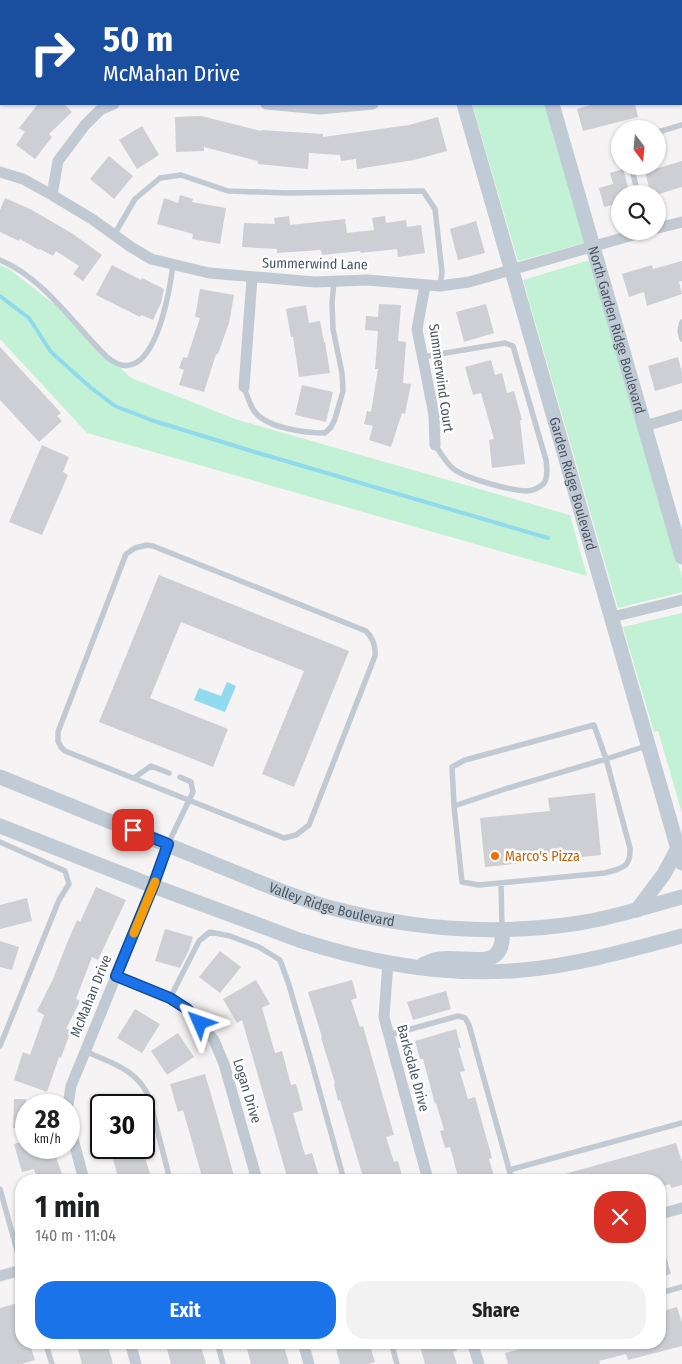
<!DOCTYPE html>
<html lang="en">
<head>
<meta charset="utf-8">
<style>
	:root { --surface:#fff; --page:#f2f2f2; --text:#202124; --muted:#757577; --accent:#1a73e8 }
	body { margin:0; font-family:"Fira Sans Condensed",sans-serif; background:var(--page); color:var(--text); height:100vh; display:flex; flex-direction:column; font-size:19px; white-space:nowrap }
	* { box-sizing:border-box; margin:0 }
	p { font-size:16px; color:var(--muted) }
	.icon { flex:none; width:28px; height:28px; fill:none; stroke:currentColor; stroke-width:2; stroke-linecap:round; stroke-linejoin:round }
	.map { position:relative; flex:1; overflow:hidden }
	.sheet { position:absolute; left:15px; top:1174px; width:651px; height:175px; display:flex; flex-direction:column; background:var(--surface); border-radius:20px; box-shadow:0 1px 4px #0004 }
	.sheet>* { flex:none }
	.guide { position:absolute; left:0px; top:0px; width:682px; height:105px; box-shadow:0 1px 4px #0004; background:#1a4fa0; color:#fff; overflow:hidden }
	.needle { width:32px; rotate:164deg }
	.fabs { position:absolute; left:611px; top:120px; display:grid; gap:10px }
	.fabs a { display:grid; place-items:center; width:55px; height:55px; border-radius:50%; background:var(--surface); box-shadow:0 1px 4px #0004; font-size:25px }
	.speed { position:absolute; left:15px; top:1094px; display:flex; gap:10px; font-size:25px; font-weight:700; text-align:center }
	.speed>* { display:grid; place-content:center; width:65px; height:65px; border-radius:50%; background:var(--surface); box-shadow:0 1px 4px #0004; line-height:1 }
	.speed small { font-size:12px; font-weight:400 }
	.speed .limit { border:2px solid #111; border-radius:8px; background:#fff; color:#111 }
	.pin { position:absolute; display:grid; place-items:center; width:42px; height:42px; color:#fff; margin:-21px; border-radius:10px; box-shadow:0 2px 8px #0006 }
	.me { position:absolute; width:55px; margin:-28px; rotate:313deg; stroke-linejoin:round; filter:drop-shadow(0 0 4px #0008) }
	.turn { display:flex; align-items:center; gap:18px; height:105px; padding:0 20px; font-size:22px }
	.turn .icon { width:65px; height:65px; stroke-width:2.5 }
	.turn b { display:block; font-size:35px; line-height:42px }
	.round { display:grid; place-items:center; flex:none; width:52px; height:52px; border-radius:20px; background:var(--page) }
	.head { display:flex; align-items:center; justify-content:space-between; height:85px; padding:0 20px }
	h1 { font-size:30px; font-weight:700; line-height:38px }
	.primary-button { display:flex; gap:10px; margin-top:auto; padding:10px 20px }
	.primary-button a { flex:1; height:58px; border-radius:20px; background:var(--accent); color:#fff; font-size:20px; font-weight:700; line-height:58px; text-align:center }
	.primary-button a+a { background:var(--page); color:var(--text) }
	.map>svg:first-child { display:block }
	.green { fill:#c3f1d5 }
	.water { fill:#90daee }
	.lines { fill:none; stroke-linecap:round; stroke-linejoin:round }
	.stream { stroke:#90daee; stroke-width:4 }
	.building { fill:#cdcfd5 }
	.service { stroke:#c1cad2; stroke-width:5.5 }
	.minor { stroke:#c1cad2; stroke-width:11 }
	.secondary { stroke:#c1cbd6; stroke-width:15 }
	.route-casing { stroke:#114b97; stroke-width:12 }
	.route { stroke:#1a73e8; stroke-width:9 }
	.slow { stroke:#f59e0b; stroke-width:9 }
	.food-dot { fill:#e8710a; stroke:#fff; stroke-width:2 }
	.labels { text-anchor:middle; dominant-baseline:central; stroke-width:5; stroke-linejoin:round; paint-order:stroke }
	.street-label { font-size:14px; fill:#4a5661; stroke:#fff }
	.food-label { font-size:14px; fill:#c56008; stroke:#fff; text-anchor:start }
</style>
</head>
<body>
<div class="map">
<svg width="682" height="1364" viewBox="0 0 682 1364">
	<rect width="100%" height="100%" fill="#f5f3f3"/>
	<path class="green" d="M472,104h73l40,139 -67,18z
		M590,260l92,317v15l-64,16 -95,-328z
		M0,265l9,4 54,42 68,67 104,41 335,96 17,61 -500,-143 -87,-94z
		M682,613v200l-24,-82 -4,1 -31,-105z"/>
	<path class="water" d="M227,682l9,4 -11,26 -31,-12 5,-12 22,8z"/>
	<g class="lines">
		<path class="stream" d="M0,296l29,22 22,34 39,35 25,19 39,15 101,31 293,86"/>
	</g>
	<path class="building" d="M38,104h26l8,8 -23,22 3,3 -17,22 -19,-14 9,-13 -6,-4z
		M594,104h41l3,13 -55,14 -6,-22z
		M201,116l60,15v-1l62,4v3l86,-12 29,-8 9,34 -33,9 -57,9 -1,-10 -15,2 -1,-6 -31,-2 -1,16 -50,-5v-3l-54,-14v4l-28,1 -1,-35z
		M142,126l17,29 -22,14 -18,-29z
		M109,156l24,20 -19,23 -24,-20z
		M682,161v26l-23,7h-8l-6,-22z
		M623,169l7,25h-10v9l-16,4 -5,-19 14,-4 -3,-11z
		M180,195l13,4 -1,3 34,6 -6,36 -28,-5 1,-5 -36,-10 7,-26 14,5z
		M5,198l27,12 41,24 29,21 -19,26 -10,-7 6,-8 -23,-15 -3,5 -13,-7 -1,1 -19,-11 -1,2 -19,-9v-22z
		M289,216l1,9 55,-6 2,14 27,-3 -2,-12 13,-2 1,7 20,-3 1,7 14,-2 4,28 -27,4 -1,-8 -36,4 -1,-2 -38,4 -1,-5 -44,3v-4l-35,-2 2,-24 31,1 -1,-6z
		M476,221l9,32 -27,7 -8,-31z
		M682,261v20l-3,1 3,12 -35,12 -3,-14 -15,5 -7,-23 30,-9 1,4z
		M112,265l29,15 1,-2 22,11 -3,14 -8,17 -12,-5 -1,2 -44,-22z
		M200,289l34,6 -5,28 -11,31h-2l-12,38 -25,-7 5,-15 -5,-2 4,-11 4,1 13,-40 -5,-1z
		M379,304l22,1 -3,36 8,1 -3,41 8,1 -6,30 -3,-1 -11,34 -22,-7 4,-14 -9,-2 3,-13 4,1 7,-43h-3l3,-38 -13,-1 1,-14 12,1z
		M486,304l8,29 -30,9 -8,-30z
		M306,305l3,18 11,-2 4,21h1l5,31 -31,4 -6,-40h-2l-5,-28z
		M0,347l61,66 -4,3 5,5 -23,21 -39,-42z
		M678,357l4,16v10l-27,8 -7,-25z
		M491,360l4,15 7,-2 5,20 7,-2 8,29h-2l5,44 -33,4 -3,-28 5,-1 -13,-46 -8,2 -8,-28z
		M302,385l31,7 -7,30 -31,-7z
		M42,445l27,12 -6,15 5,3 -26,60 -33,-13z
		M159,575l190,76 -55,136 -32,-13 42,-103 -123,-49 -31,76 78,31 -15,38 -114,-45z
		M595,793l6,62 -116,12 -5,-49 70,-7 -2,-13z
		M96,887l30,13 -28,60 -6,-3 -16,42 4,2 -14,28 5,1 -10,28 -2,-1 -12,35 -33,-12 9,-28 7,3 14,-40 -7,-4 16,-32 14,-36 10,-23 3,2z
		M27,898l5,23 -32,8v-24z
		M165,929l28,8 -4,13 -9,18 -25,-7z
		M0,941l19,6 -7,23 -12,-3z
		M220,951l21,16 -21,26 -21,-16z
		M256,980l14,24 -8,4 13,45 7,-2 9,34 5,-1 7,26 -10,3 12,42 7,-2 8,27h-32l-46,-160 -5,3 -14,-24z
		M352,980l5,18 -6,2 9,27 3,-1 31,109 -8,2 8,25 4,-1 5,19h-39l-24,-80 -2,1 -4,-17 1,-1 -14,-45 1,-1 -14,-45z
		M446,991l5,18 -38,11 -6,-18z
		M135,1009l25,15 -18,29 -25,-15z
		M456,1029l5,19h-3l7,23 -5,1 8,27 7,-2 17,61 -3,1 6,21h-36l-9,-33 -5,1 -5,-17 4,-1 -8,-27 -1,1 -12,-45h-3l-5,-18z
		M178,1033l16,24 -27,18 -16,-24z
		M205,1074l18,62 12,44h-32l-20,-70 -5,2 -8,-28z
		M14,1099h12v29h-13z
		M26,1141v7h27l11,32h-27l-3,-11 -12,3 -8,-28z
		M676,1143l6,19v23l-11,3 -1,-4 -10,3v-7h-105l-1,-3z
		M128,1148h14l10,32h-33l-8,-27z
		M660,1246h3l8,28 -11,3z
		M18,1303l3,13v26h8l6,18 -13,4h-22v-56z
		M677,1307l5,16v23l-54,14 -2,-6 -27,7 1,3h-92l-3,-11 39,-11h116v-30z
		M76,1342h31l6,22h-31z
		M165,1342h35l6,22h-35z
		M245,1342h38l6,22h-38z
		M344,1342h25l6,20 -6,2h-29l-5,-19z
		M419,1342h35l3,9 -4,1 4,12h-32z"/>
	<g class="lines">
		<path class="service" d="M169,0l4,1
			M61,1l3,-1
			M0,92l1,-2
			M658,132l24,-7
			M631,166l7,28
			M114,235l21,-36 25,-21 21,-3 47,16 60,2 135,-2 12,18 7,63 -2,14
			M0,260c45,19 73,64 107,97 46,39 63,-66 66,-93
			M682,322l-2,9 2,8
			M422,357l83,-14 8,3 33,114c1,7 2,17 -2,23 -4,5 -12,8 -18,8 -17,-1 -58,-12 -71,-21 -8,-5 -14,-17 -20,-25
			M244,387c3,8 6,19 11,25 12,16 51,21 70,21l6,-6 4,-8 8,-28 -1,-18 -9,-44 -1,-26 2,-22
			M147,545l6,1 213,85c7,7 10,14 9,25l-66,169 -13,10 -12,3 -219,-87 -4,-4 -3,-6v-9l68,-178 9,-6z
			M134,778l17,-12 18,7
			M454,806l-2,-39 13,-7 129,-35 12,34 24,89c1,20 -8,20 -25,25l-126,12 -17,-3 -8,-76 54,-18 98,-29 40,-13
			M0,842l65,29 4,13 -10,16 -59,146
			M168,844l25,-52 -2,-10 -11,-5
			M501,883l1,45
			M170,998l29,-57 11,-9 20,4 29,11 21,13 9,25 23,79 32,116
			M389,1035l69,-19 7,2 4,7 43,155
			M85,1051c26,12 52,18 64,46l21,83
			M509,1170l173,-47
			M0,1189l21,76
			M660,1293l22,-6
			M45,1342l7,22
			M217,1342l6,22
			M391,1342l6,22"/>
		<path class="minor" d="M681,23h1
			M266,104l54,5 53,-5
			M0,172l23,7 29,16 40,24 39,28 20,12 58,14 106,9 52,-2 73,6 29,-4 178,-51
			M52,195l6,-34 27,-36 15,-15 14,-6
			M658,228l24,-6
			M425,286l-8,43 17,86 1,30
			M244,387l8,-109
			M645,426l37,-11
			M612,617l70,-17
			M388,962l-4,55 44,163
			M116,976l54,22 17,11 27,31 10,24 33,116
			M68,1105l3,-19 82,-200 15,-42
			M69,1124l15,56
			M660,1214l22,-6
			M0,1276l21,-6
			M130,1342l6,22
			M303,1342l6,22
			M472,1342l7,22"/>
		<g class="secondary">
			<path d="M434,0v1"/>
			<path d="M522,0v1"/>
			<path id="s1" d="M464,104l218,759"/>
			<path id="s2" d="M552,104l130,453"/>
			<path id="s3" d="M0,777l281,114c15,5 31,12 47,16 81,22 167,29 251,16 35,-5 69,-17 103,-26"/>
			<path d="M0,826l153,60 146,54c71,23 149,37 224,30 54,-5 107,-20 159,-34"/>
			<path d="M637,910l27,-36 14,-26"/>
			<path d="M424,964c5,-2 11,-5 16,-5 27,-4 66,15 62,-29"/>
		</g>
	</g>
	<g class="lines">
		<defs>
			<path id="route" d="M133,830l35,14 -15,42 -37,90 54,22 17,11 13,14"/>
		</defs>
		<use href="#route" class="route-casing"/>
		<use href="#route" class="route"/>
		<path class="slow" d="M134,933l21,-51"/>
	</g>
	<circle class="food-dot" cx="495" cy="856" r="5"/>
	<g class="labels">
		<g class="street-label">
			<text transform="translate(315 264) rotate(1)">Summerwind Lane</text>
			<text stroke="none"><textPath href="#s2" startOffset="235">North Garden Ridge Boulevard</textPath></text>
			<text transform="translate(441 378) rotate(82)">Summerwind Court</text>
			<text stroke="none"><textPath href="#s1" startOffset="395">Garden Ridge Boulevard</textPath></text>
			<text stroke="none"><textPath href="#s3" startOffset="356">Valley Ridge Boulevard</textPath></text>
			<text transform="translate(91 996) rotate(-68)">McMahan Drive</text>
			<text transform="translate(413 1068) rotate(75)">Barksdale Drive</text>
			<text transform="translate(247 1091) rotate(73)">Logan Drive</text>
		</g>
		<g class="food-label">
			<text x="505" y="856">Marco's Pizza</text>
		</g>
	</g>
</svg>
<div class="fabs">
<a><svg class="needle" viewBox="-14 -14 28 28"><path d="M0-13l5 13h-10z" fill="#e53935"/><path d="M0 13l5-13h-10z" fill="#757577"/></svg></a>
<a><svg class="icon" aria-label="search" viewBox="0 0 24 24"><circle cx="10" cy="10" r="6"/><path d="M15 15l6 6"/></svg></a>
</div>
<div class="speed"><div>28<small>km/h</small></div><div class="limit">30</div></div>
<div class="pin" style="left:133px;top:830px;background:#d93025"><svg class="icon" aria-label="arrive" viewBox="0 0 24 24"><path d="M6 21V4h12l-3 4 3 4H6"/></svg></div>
<svg class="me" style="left:200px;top:1023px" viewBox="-20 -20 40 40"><path d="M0-17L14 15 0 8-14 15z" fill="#1a73e8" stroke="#fff" stroke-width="4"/></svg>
<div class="guide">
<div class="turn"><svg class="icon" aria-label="right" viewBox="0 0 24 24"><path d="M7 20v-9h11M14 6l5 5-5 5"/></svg><div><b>50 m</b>McMahan Drive</div></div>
</div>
<section class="sheet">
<div class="head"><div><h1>1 min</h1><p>140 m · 11:04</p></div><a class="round" style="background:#d93025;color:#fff"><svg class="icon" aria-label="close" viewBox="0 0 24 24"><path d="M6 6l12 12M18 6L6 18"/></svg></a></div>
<div class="primary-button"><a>Exit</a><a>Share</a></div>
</section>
</div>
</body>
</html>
